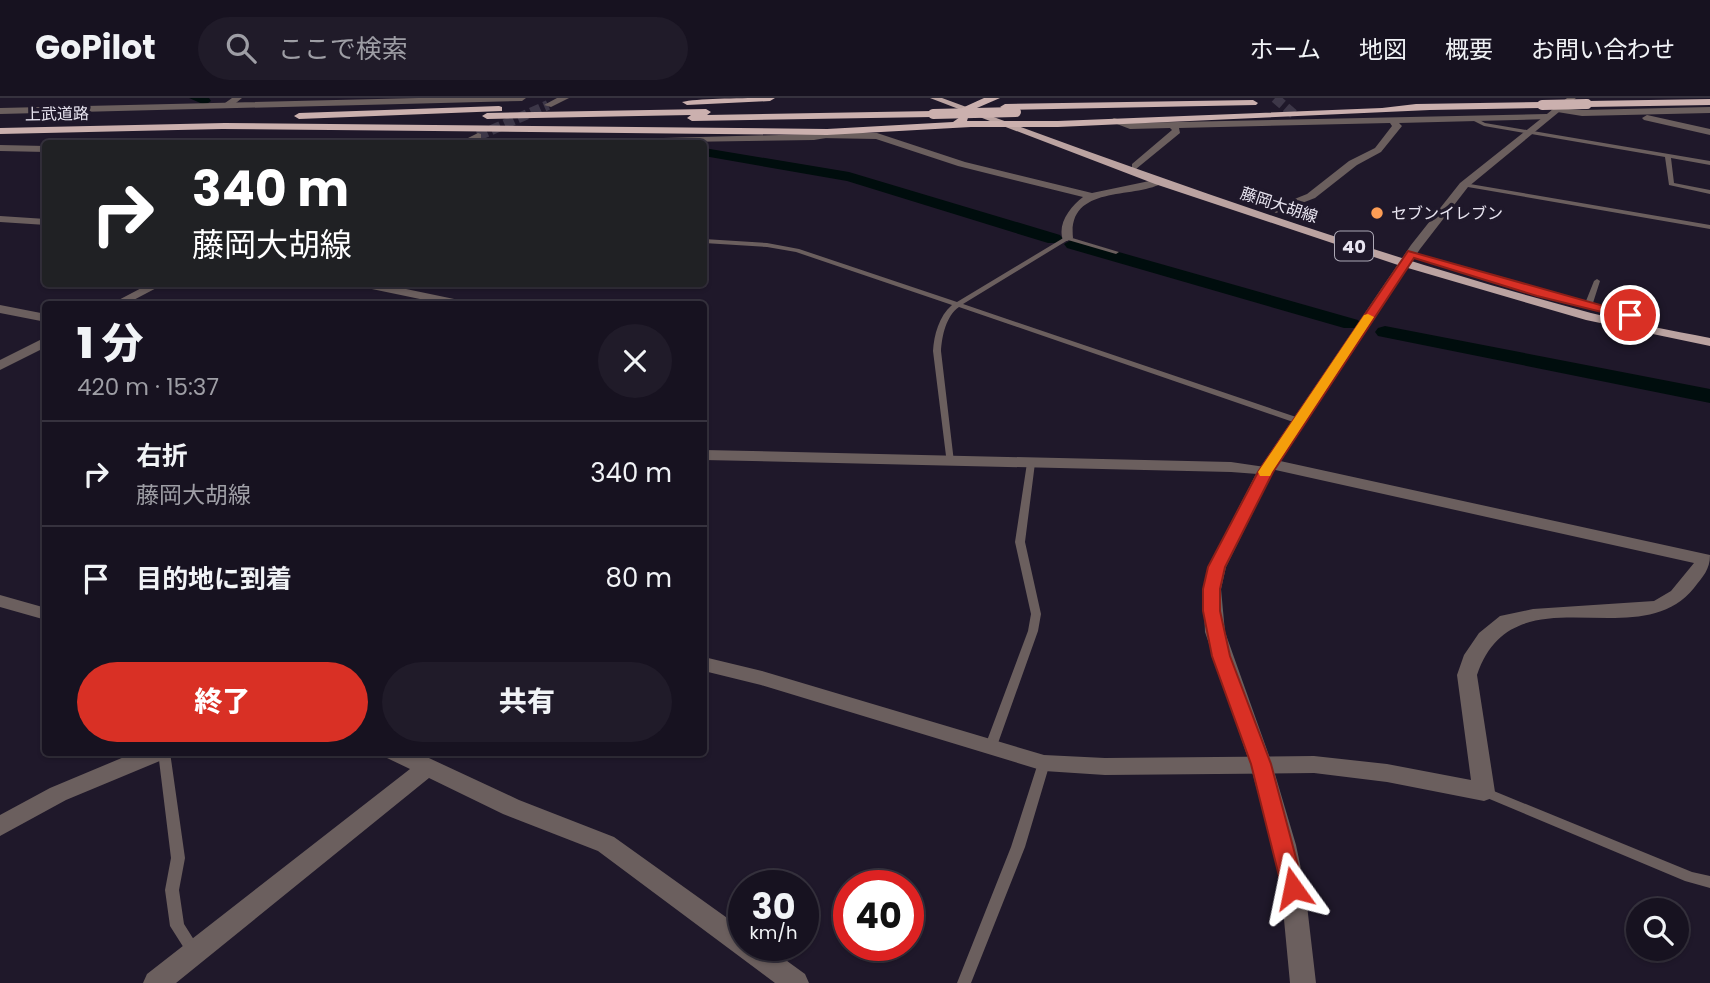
<!DOCTYPE html>
<html lang="ja">
<head>
<meta charset="utf-8">
<style>
	:root { --surface:#171220; --page:#201b29; --text:#f1f3f6; --muted:#9e9ea5; --line:#36323e; --accent:#d93025 }
	body { margin:0; font-family:Poppins,"Noto Sans JP",sans-serif; background:var(--page); color:var(--text); height:100vh; display:flex; flex-direction:column; font-size:26px; white-space:nowrap }
	* { box-sizing:border-box; margin:0 }
	p { font-size:23px; color:var(--muted) }
	.icon { flex:none; width:38px; height:38px; fill:none; stroke:currentColor; stroke-width:2; stroke-linecap:round; stroke-linejoin:round }
	.map { position:relative; flex:1; overflow:hidden }
	.drawer { position:absolute; left:42px; top:203px; width:665px; height:455px; display:flex; flex-direction:column; background:var(--surface); border-radius:7px; box-shadow:0 2px 5px #0004,0 0 0 2px var(--line) }
	.drawer>* { flex:none }
	.hud { position:absolute; left:42px; top:42px; width:665px; height:147px; border-radius:7px; box-shadow:0 2px 5px #0004,0 0 0 2px var(--line); background:#202124; color:#fff; overflow:hidden }
	.controls { position:absolute; left:1626px; top:800px; display:grid; gap:14px }
	.controls a { display:grid; place-items:center; width:63px; height:63px; border-radius:50%; background:var(--surface); box-shadow:0 2px 5px #0004,0 0 0 2px var(--line); font-size:35px }
	.speed { position:absolute; left:728px; top:772px; display:flex; gap:14px; font-size:35px; font-weight:700; text-align:center }
	.speed>* { display:grid; place-content:center; width:91px; height:91px; border-radius:50%; background:var(--surface); box-shadow:0 2px 5px #0004,0 0 0 2px var(--line); line-height:1 }
	.speed small { font-size:18px; font-weight:400 }
	.speed .limit { border:10px solid #d22; background:#fff; color:#111 }
	.pin { position:absolute; display:grid; place-items:center; width:60px; height:60px; color:#fff; margin:-30px; border:4px solid #fff; border-radius:50%; box-shadow:0 2px 7px #0007 }
	.me { position:absolute; width:77px; margin:-38px; rotate:348deg; stroke-linejoin:round; filter:drop-shadow(0 0 5px #0008) }
	.turn { display:flex; align-items:center; gap:24px; height:147px; padding:0 35px; font-size:32px }
	.turn .icon { width:91px; height:91px; stroke-width:2.5 }
	.turn b { display:block; font-size:49px; line-height:60px }
	.round { display:grid; place-items:center; flex:none; width:74px; height:74px; border-radius:37px; background:var(--page) }
	.summary { display:flex; align-items:center; justify-content:space-between; height:119px; padding:0 35px }
	h1 { font-size:42px; font-weight:800; line-height:52px }
	.cta { display:flex; gap:14px; margin-top:auto; padding:14px 35px }
	.cta a { flex:1; height:80px; border-radius:42px; background:var(--accent); color:#fff; font-size:28px; font-weight:800; line-height:80px; text-align:center }
	.cta a+a { background:var(--page); color:var(--text) }
	ul { padding:0; list-style:none }
	li { display:flex; align-items:center; gap:21px; height:105px; padding:0 35px; border-top:2px solid var(--line) }
	li div { flex:1 }
	li b { display:block; font-size:26px }
	li em { font-style:normal }
	header { display:flex; align-items:center; gap:42px; box-sizing:border-box; height:98px; padding:0 35px; background:var(--surface); border-bottom:2px solid var(--line) }
	header strong { font-size:33px }
	nav { display:flex; gap:38px; margin-inline-start:auto; font-size:24px }
	.search { width:490px; height:63px; background:var(--page); display:flex; align-items:center; gap:18px; box-sizing:border-box; padding:0 24px; border-radius:38px; color:var(--muted); font-size:26px }
	.map>svg:first-child { display:block }
	.lines { fill:none; stroke-linecap:round; stroke-linejoin:round }
	.canal { fill:#000d0d; fill-rule:evenodd }
	.minor-tunnel { stroke:#3d3748; stroke-width:10; stroke-dasharray:10 4.5; stroke-linecap:butt }
	.service { fill:#6b5f5e; fill-rule:evenodd }
	.minor { fill:#6b5f5e; fill-rule:evenodd }
	.tertiary { fill:#6b5f5e; fill-rule:evenodd }
	.primary { fill:#bba3a1; fill-rule:evenodd }
	.trunk { fill:#cbb0ae; fill-rule:evenodd }
	.trunk-bridge { stroke:#cbb0ae; stroke-width:10 }
	.route { fill:#d93025; stroke:#8d1f18; stroke-width:2 }
	.slow { fill:#f59e0b }
	.poi-dot { fill:#fd9d55; stroke:#1f182a; stroke-width:2.5 }
	.labels { text-anchor:middle; dominant-baseline:central; stroke-width:7; stroke-linejoin:round; paint-order:stroke }
	.far-street-label { font-size:16px; fill:#e9e5f1; stroke:#1f182a }
	.far-poi-label { font-size:16px; fill:#e9e5f1; stroke:#1f182a; text-anchor:start }
	.shield { fill:#1f182a; stroke:#aca8b5; stroke-width:2 }
	.shield-label { font-size:18px; font-weight:bold; fill:#e9e5f1 }
</style>
</head>
<body>
<header>
<strong>GoPilot</strong>
<div class="search"><svg class="icon" aria-label="search" viewBox="0 0 24 24"><circle cx="10" cy="10" r="6"/><path d="M15 15l6 6"/></svg>ここで検索</div>
<nav><a>ホーム</a><a>地図</a><a>概要</a><a>お問い合わせ</a></nav>
</header>
<div class="map">
<svg width="1710" height="885" viewBox="0 0 1710 885">
	<rect width="100%" height="100%" fill="#1f182a"/>
	<g class="lines">
		<path class="canal" d="M189,0h20l2,3 -6,4z
			M704,50l145,24 211,63 3,4 -3,4h-12l-201,-62 -143,-25z
			M1073,141l285,81 3,4 -3,4h-14l-277,-80 -3,-4z
			M1385,228l325,63v14l-332,-67 -3,-4 3,-4z"/>
		<path class="minor-tunnel" d="M1275,0l22,19
			M478,38l70,-31"/>
		<path class="service" d="M1468,18h4l13,7 225,38v4l-39,-7 3,25 36,7v4l-41,-9 -4,-28 -181,-31 -16,-8z
			M1464,85l246,42v4l-248,-43 -1,-1z
			M1065,139h4l50,15 -3,2 -48,-14 -105,64 339,115 1,2 -1,2h-6l-337,-116c-13,9 -17,29 -18,44l13,111 -1,2h-6l-14,-113c1,-16 6,-35 19,-46l-156,-53 -29,-5 -63,-4v-4l63,4 32,6 158,53z
			M1597,181l3,2 -8,25 -6,1 -2,-1 10,-25z
			M1031,362l4,3 -10,79 16,72 -3,17 -41,115 -2,3 -4,2 -4,-2 -2,-3 43,-115 3,-17 -16,-72 12,-79z
			M158,654h12l15,106 -6,32 5,34 17,27 -2,5 -5,1 -5,-1 -19,-30 -5,-36 6,-32z
			M1044,660l4,2 2,3 -25,84 -54,136h-14l54,-136 27,-84 2,-3z
			M1484,689l208,85 18,4v12l-25,-7 -205,-86 -2,-3 2,-3z"/>
		<path class="minor" d="M232,0h10l-11,9h-6v-4z
			M557,0h12l-18,9 -7,-2z
			M1710,9v6l-128,3 -31,-5 4,-3 27,2z
			M1547,16l4,3 -1,2 -151,4 3,3 -21,26 -24,13 -42,33 -39,15 -5,-3 1,-2 35,-14 42,-33 26,-13 17,-22 -2,-3 -211,5 1,5 -44,36 -4,-1v-4l40,-34 -2,-2 -40,1 -21,-8 5,-3 17,5z
			M1647,17l63,14v6l-66,-15 -2,-2z
			M478,35l3,1v4l-12,6h-13z
			M823,35h54l88,29 127,31 67,-14 5,3c-27,18 -97,1 -91,56l-6,3 -4,-1c-6,-16 7,-33 20,-43l-125,-31 -82,-27 -56,-1v-4z
			M0,118l46,3v6l-46,-3z
			M149,186h15l-38,20h-15z
			M361,186h21l77,16 6,4h-21l-77,-16z
			M0,207l46,9v8l-46,-9z
			M46,239v10l-46,23v-10z
			M704,352l527,12 34,5 -2,-3 2,-3 6,-2 439,96c0,15 -7,21 -16,33 -57,70 -181,-20 -217,87l18,117 -3,6 -8,3 -97,-19 -73,-9 -209,2 -61,-4 -283,-86 -57,-14v-14l58,14 282,84 61,3 209,-2 73,8 84,16 -14,-105 7,-20 15,-22 21,-17 33,-7 121,-8 17,-10 23,-28 -423,-94 2,3 -2,3 -40,-3 -527,-12z
			M0,497l46,13v12l-46,-13z
			M136,654h34l-3,6 -101,42 -66,36v-21l50,-27z
			M384,654h32l103,48 95,37 130,93v15h21l40,29 4,9h-34l-177,-132 -95,-37 -74,-36 -253,205h-33l4,-9 263,-205 -23,-11z"/>
		<path class="tertiary" d="M418,0h108l-4,3 -522,13v-6z
			M1567,0h9l-108,89 -48,62 -147,223 -47,95 -5,22 4,43 47,132 24,81 9,43 11,95h-26l-9,-95 -9,-43 -22,-81 -45,-132 -2,-43 5,-22 49,-95 154,-227 49,-62z
			M827,31l5,3 -6,6 -12,2 -265,4 4,-3 261,-7z
			M0,47l46,1v6l-46,-1z"/>
		<path class="primary" d="M930,0h12c214,79 428,156 649,215 39,10 79,17 119,25v8l-124,-26 -185,-54 -246,-82z"/>
		<path class="trunk" d="M775,0l-5,3 -83,4 -5,-3c16,-4 71,-4 93,-4z
			M984,0h16l-30,13 -3,10h91l324,-13 34,-4 126,-2 5,3 -5,3 -112,2 -372,17h-87l-144,8 -605,-6 -222,5v-6l225,-5 602,6 126,-7 7,-5 2,-9z
			M1710,1v6l-123,2 -5,-3 5,-3z
			M1253,2l5,3 -2,2 -251,5 -5,-3 5,-3z
			M499,8l3,1v4l-203,8 -5,-3 5,-3z
			M706,11l5,3 -4,3 226,-4 5,3 -5,3 -241,4 -5,-3 4,-3 -204,4 -5,-3 5,-3z"/>
		<path class="trunk-bridge" d="M1542,7l45,-1
			M933,16l83,-2"/>
	</g>
	<path class="route" d="M1408,153l228,64 -6,4 -93,-23 -123,-38 -141,214 -48,95 -5,22v22l10,45 41,108 33,124 -3,7 -8,3 -8,-3 -3,-7 -31,-124 -39,-108 -9,-45v-22l5,-22 50,-95z"/>
	<path class="slow" d="M1368,216l6,3 -102,155 -2,4h-10l-2,-4 106,-157z"/>
	<circle class="poi-dot" cx="1377" cy="115" r="7"/>
	<g class="labels">
		<g class="far-street-label">
			<text transform="translate(57 16) rotate(-1)">上武道路</text>
			<text transform="translate(1279 107) rotate(18)">藤岡大胡線</text>
		</g>
		<g class="far-poi-label">
			<text x="1391" y="115">セブンイレブン</text>
		</g>
		<rect class="shield" x="1335" y="133.5" width="38" height="29" rx="5"/>
		<g class="shield-label">
			<text x="1354" y="148">40</text>
		</g>
	</g>
</svg>
<div class="controls">
<a><svg class="icon" aria-label="search" viewBox="0 0 24 24"><circle cx="10" cy="10" r="6"/><path d="M15 15l6 6"/></svg></a>
</div>
<div class="speed"><div>30<small>km/h</small></div><div class="limit">40</div></div>
<div class="pin" style="left:1630px;top:217px;background:#d93025"><svg class="icon" aria-label="arrive" viewBox="0 0 24 24"><path d="M6 21V4h12l-3 4 3 4H6"/></svg></div>
<svg class="me" style="left:1293px;top:790px" viewBox="-20 -20 40 40"><path d="M0-17L14 15 0 8-14 15z" fill="#d93025" stroke="#fff" stroke-width="4"/></svg>
<div class="hud">
<div class="turn"><svg class="icon" aria-label="right" viewBox="0 0 24 24"><path d="M7 20v-9h11M14 6l5 5-5 5"/></svg><div><b>340 m</b>藤岡大胡線</div></div>
</div>
<section class="drawer">
<div class="summary"><div><h1>1 分</h1><p>420 m · 15:37</p></div><a class="round"><svg class="icon" aria-label="close" viewBox="0 0 24 24"><path d="M6 6l12 12M18 6L6 18"/></svg></a></div>
<ul>
<li><svg class="icon" aria-label="right" viewBox="0 0 24 24"><path d="M7 20v-9h11M14 6l5 5-5 5"/></svg><div><b>右折</b><p>藤岡大胡線</p></div><em>340 m</em></li>
<li><svg class="icon" aria-label="arrive" viewBox="0 0 24 24"><path d="M6 21V4h12l-3 4 3 4H6"/></svg><div><b>目的地に到着</b></div><em>80 m</em></li>
</ul>
<div class="cta"><a>終了</a><a>共有</a></div>
</section>
</div>
</body>
</html>
